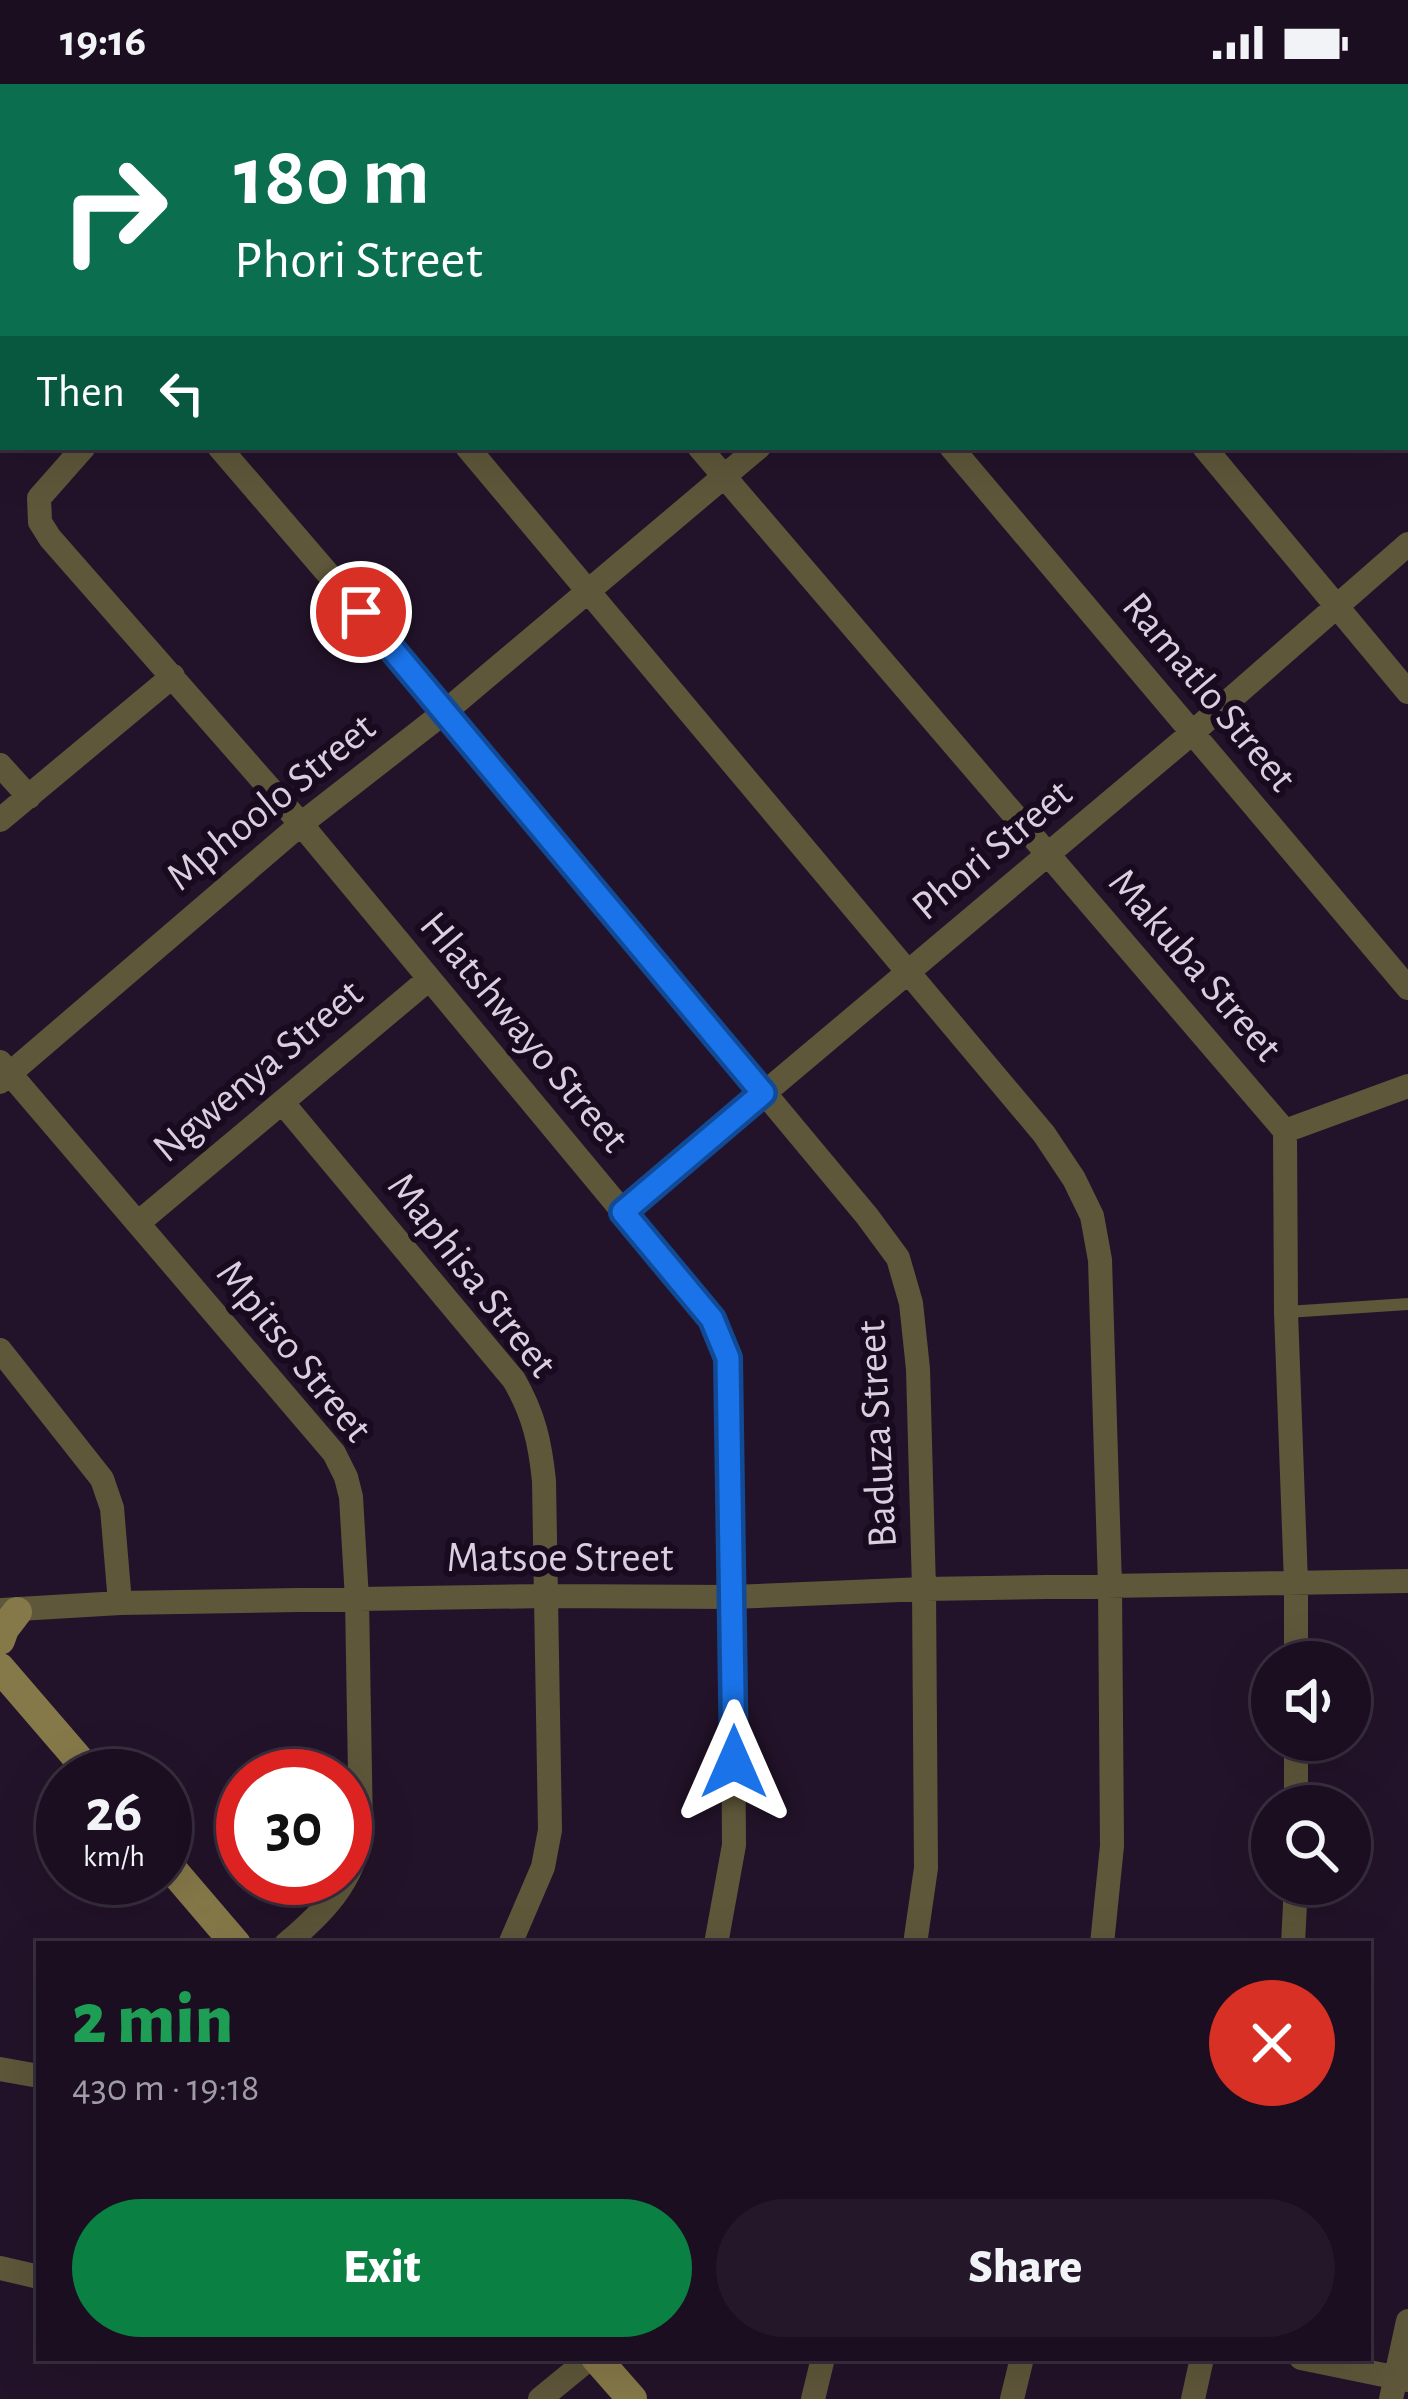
<!DOCTYPE html>
<html lang="en">
<head>
<meta charset="utf-8">
<style>
	:root { --surface:#1a0e20; --page:#231729; --text:#f1f3f6; --muted:#9f9ca5; --line:#382e3e; --accent:#0b8043 }
	body { margin:0; font-family:"Alegreya Sans",sans-serif; background:var(--page); color:var(--text); height:100vh; display:flex; flex-direction:column; font-size:45px; white-space:nowrap }
	* { box-sizing:border-box; margin:0 }
	p { font-size:39px; color:var(--muted) }
	.icon { flex:none; width:66px; height:66px; fill:none; stroke:currentColor; stroke-width:2; stroke-linecap:round; stroke-linejoin:round }
	.map { position:relative; flex:1; overflow:hidden }
	.panel { position:absolute; left:36px; top:1857px; width:1335px; height:420px; display:flex; flex-direction:column; background:var(--surface); border-radius:0px; box-shadow:0 12px 48px #0002,0 0 0 3px var(--line) }
	.panel>* { flex:none }
	.banner { position:absolute; left:0px; top:0px; width:1410px; height:366px; box-shadow:0 12px 48px #0002,0 0 0 3px var(--line); background:#0b6e4f; color:#fff; overflow:hidden }
	.controls { position:absolute; left:1251px; top:1557px; display:grid; gap:24px }
	.controls a { display:grid; place-items:center; width:120px; height:120px; border-radius:50%; background:var(--surface); box-shadow:0 12px 48px #0002,0 0 0 3px var(--line); font-size:60px }
	.speed { position:absolute; left:36px; top:1665px; display:flex; gap:24px; font-size:60px; font-weight:700; text-align:center }
	.speed>* { display:grid; place-content:center; width:156px; height:156px; border-radius:50%; background:var(--surface); box-shadow:0 12px 48px #0002,0 0 0 3px var(--line); line-height:1 }
	.speed small { font-size:30px; font-weight:400 }
	.speed .limit { border:18px solid #d22; background:#fff; color:#111 }
	.pin { position:absolute; display:grid; place-items:center; width:102px; height:102px; color:#fff; margin:-51px; border:6px solid #fff; border-radius:50%; box-shadow:0 3px 12px #0007 }
	.me { position:absolute; width:132px; margin:-66px; rotate:0deg; stroke-linejoin:round; filter:drop-shadow(0 0 9px #0008) }
	.turn { display:flex; align-items:center; gap:42px; height:252px; padding:0 36px; font-size:54px }
	.turn .icon { width:156px; height:156px; stroke-width:2.5 }
	.turn b { display:block; font-size:84px; line-height:102px }
	.then { display:flex; align-items:center; height:114px; padding:0 36px; background:#0003; gap:24px; font-size:45px }
	.round { display:grid; place-items:center; flex:none; width:126px; height:126px; border-radius:63px; background:var(--page) }
	.summary { display:flex; align-items:center; justify-content:space-between; height:204px; padding:0 36px }
	h1 { font-size:72px; font-weight:800; line-height:90px; color:#1e9e55 }
	.action { display:flex; gap:24px; margin-top:auto; padding:24px 36px }
	.action a { flex:1; height:138px; border-radius:72px; background:var(--accent); color:#fff; font-size:48px; font-weight:800; line-height:138px; text-align:center }
	.action a+a { background:var(--page); color:var(--text) }
	.status { display:flex; justify-content:space-between; align-items:center; height:84px; padding:0 60px; background:var(--surface); direction:ltr }
	.status svg { height:33px; fill:currentColor }
	.map>svg:first-child { display:block }
	.lines { fill:none; stroke-linecap:round; stroke-linejoin:round }
	.lane { stroke:#5f573a; stroke-width:12 }
	.street { stroke:#5f573a; stroke-width:24 }
	.secondary { stroke:#867949; stroke-width:30 }
	.route-casing { stroke:#114b97; stroke-width:30 }
	.route { stroke:#1a73e8; stroke-width:21 }
	.labels { text-anchor:middle; dominant-baseline:central; stroke-width:12; stroke-linejoin:round; paint-order:stroke }
	.street-label { font-size:42px; fill:#d9cfde; stroke:#1a0a20 }
</style>
</head>
<body>
<div class="status"><b>19:16</b><svg viewBox="0 0 49 12"><path d="M0 12V9h3v3zM5 12V6h3v6zM10 12V3h3v9zM15 12V0h3v12zM26 1h20v11H26zM47 4h2v5h-2z"/></svg></div>
<div class="map">
<svg width="1408" height="2315" viewBox="0 0 1408 2315">
	<rect width="100%" height="100%" fill="#23132a"/>
	<g class="lines">
		<path class="lane" d="M1255,0l3,3
			M1287,1228l121,-8"/>
		<path class="street" d="M25,0l3,3
			M649,0l2,3
			M892,0l2,3
			M54,3l3,-3
			M1151,3l1,-3
			M0,57l3,-3
			M1407,313l1,2
			M84,363l-45,51 1,24 10,16 251,286 411,495 16,39 3,51 3,436 -18,99
			M219,363l227,264 421,505 31,42 13,45 7,66 6,220 2,279 -11,76
			M467,363l577,687 30,45 18,37 8,44 10,326 2,260 -10,98
			M699,363l586,684 1,181 10,271v79
			M951,363l457,541
			M1204,363l204,245
			M0,681l29,32
			M0,736l173,-144
			M0,978l334,391 12,24 5,20 6,102 4,233c-7,50 -38,81 -75,112
			M0,998l301,-258 145,-113 313,-264
			M282,1018l232,278c20,35 26,62 30,101l6,349 -7,37 -33,77
			M1285,1047l123,-45
			M623,1128l569,-479 216,-189
			M138,1139l291,-244
			M0,1266l102,129 10,29 8,95
			M2,1526l118,-7 426,-7 186,1 192,-8 484,-8
			M1296,1722v-66
			M1293,1860l3,-60
			M0,1985l39,7
			M0,2184l39,9
			M1301,2274l107,22
			M540,2315l50,-41
			M813,2315l10,-41
			M1012,2315l10,-41
			M1193,2315l9,-41
			M1391,2315l17,-78"/>
		<path class="secondary" d="M310,3l3,-3
			M0,324l3,-3
			M0,1556l4,-11 13,-17
			M0,1584l93,108
			M165,1777l71,83
			M596,2274l36,41"/>
	</g>
	<g class="lines">
		<defs>
			<path id="route" d="M361,528l402,481 -140,119 89,107 16,39 6,404"/>
		</defs>
		<use href="#route" class="route-casing"/>
		<use href="#route" class="route"/>
	</g>
	<g class="labels">
		<g class="street-label">
			<text transform="translate(1209 608) rotate(50)">Ramatlo Street</text>
			<text transform="translate(271 718) rotate(-39)">Mphoolo Street</text>
			<text transform="translate(992 766) rotate(-40)">Phori Street</text>
			<text transform="translate(1195 881) rotate(49)">Makuba Street</text>
			<text transform="translate(524 948) rotate(50)">Hlatshwayo Street</text>
			<text transform="translate(258 987) rotate(-40)">Ngwenya Street</text>
			<text transform="translate(472 1191) rotate(52)">Maphisa Street</text>
			<text transform="translate(294 1267) rotate(51)">Mpitso Street</text>
			<text transform="translate(877 1350) rotate(-93)">Baduza Street</text>
			<text x="560" y="1474">Matsoe Street</text>
		</g>
	</g>
</svg>
<div class="controls">
<a><svg class="icon" aria-label="sound" viewBox="0 0 24 24"><path d="M4 9h4l5-4v14l-5-4H4zM17 9q2 3 0 6"/></svg></a>
<a><svg class="icon" aria-label="search" viewBox="0 0 24 24"><circle cx="10" cy="10" r="6"/><path d="M15 15l6 6"/></svg></a>
</div>
<div class="speed"><div>26<small>km/h</small></div><div class="limit">30</div></div>
<div class="pin" style="left:361px;top:528px;background:#d93025"><svg class="icon" aria-label="arrive" viewBox="0 0 24 24"><path d="M6 21V4h12l-3 4 3 4H6"/></svg></div>
<svg class="me" style="left:734px;top:1678px" viewBox="-20 -20 40 40"><path d="M0-17L14 15 0 8-14 15z" fill="#1a73e8" stroke="#fff" stroke-width="4"/></svg>
<div class="banner">
<div class="turn"><svg class="icon" aria-label="right" viewBox="0 0 24 24"><path d="M7 20v-9h11M14 6l5 5-5 5"/></svg><div><b>180 m</b>Phori Street</div></div>
<div class="then">Then<svg class="icon" aria-label="left" viewBox="0 0 24 24"><path d="M17 20v-9H6M10 6l-5 5 5 5"/></svg></div>
</div>
<section class="panel">
<div class="summary"><div><h1>2 min</h1><p>430 m · 19:18</p></div><a class="round" style="background:#d93025;color:#fff"><svg class="icon" aria-label="close" viewBox="0 0 24 24"><path d="M6 6l12 12M18 6L6 18"/></svg></a></div>
<div class="action"><a>Exit</a><a>Share</a></div>
</section>
</div>
</body>
</html>
